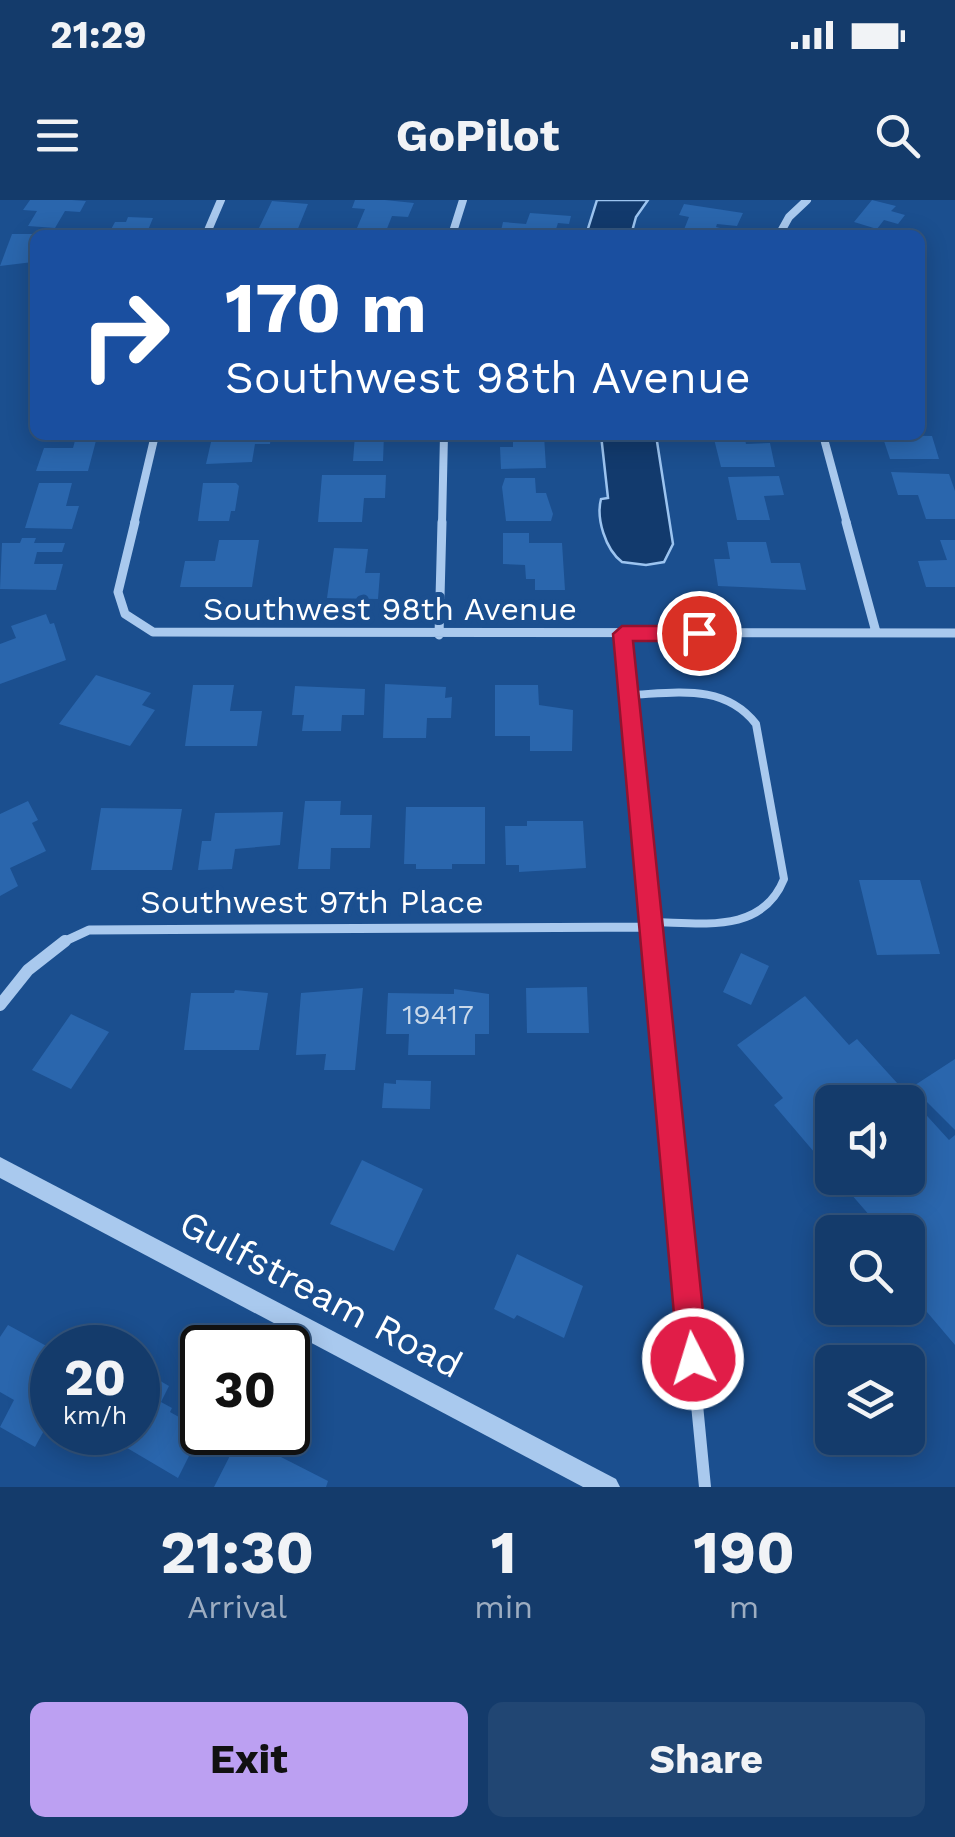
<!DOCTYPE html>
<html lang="en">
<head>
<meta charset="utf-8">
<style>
	:root { --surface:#143b6b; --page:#214673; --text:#f1f3f6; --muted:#9dadc1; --line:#33557e; --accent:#bca0f2 }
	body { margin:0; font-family:"Work Sans",sans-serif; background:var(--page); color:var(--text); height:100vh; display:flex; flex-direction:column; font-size:38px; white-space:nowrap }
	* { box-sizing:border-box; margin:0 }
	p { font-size:32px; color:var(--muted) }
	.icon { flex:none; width:55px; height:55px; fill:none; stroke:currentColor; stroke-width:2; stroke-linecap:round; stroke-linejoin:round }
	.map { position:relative; height:1287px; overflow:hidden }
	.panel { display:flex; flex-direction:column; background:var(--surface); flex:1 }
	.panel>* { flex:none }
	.hud { position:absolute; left:30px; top:30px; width:895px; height:210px; border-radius:15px; box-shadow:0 5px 25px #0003,0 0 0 2px var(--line); background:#1a4fa0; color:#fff; overflow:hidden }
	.fabs { position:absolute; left:815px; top:885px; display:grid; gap:20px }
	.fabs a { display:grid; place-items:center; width:110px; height:110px; border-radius:15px; background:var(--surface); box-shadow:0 5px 25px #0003,0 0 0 2px var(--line); font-size:50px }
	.speed { position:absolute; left:30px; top:1125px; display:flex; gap:20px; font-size:50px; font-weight:700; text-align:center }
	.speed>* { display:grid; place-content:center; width:130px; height:130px; border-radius:50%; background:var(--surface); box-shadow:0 5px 25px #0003,0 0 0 2px var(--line); line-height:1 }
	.speed small { font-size:25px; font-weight:400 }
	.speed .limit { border:5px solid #111; border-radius:15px; background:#fff; color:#111 }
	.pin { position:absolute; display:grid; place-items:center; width:85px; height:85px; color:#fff; margin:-42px; border:5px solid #fff; border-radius:50%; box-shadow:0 2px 10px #0007 }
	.me { position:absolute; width:110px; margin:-55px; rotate:355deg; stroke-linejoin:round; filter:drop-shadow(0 0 8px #0008) }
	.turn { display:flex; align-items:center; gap:35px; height:210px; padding:0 30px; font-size:45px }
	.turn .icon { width:130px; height:130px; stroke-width:2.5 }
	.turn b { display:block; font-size:70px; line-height:85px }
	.eta { display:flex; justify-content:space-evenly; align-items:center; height:170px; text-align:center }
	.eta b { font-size:60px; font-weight:700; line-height:70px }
	.primary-button { display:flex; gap:20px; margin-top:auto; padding:20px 30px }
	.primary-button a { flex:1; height:115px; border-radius:15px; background:var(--accent); color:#111; font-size:40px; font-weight:700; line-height:115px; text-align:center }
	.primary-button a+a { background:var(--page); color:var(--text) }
	.status { display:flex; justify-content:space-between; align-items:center; height:70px; padding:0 50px; background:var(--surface); direction:ltr }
	.status svg { height:28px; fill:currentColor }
	header { display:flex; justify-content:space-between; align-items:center; height:130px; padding:0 30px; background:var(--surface); font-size:45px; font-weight:700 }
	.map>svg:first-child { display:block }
	.water { fill:#123a6d; stroke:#9cc4f0; stroke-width:2.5 }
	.building { fill:#2a66ad }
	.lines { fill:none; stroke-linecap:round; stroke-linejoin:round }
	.service { stroke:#a9c9ee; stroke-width:8 }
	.minor-far2 { stroke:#a9c9ee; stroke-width:8 }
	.minor-far1 { stroke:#a9c9ee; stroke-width:9 }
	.minor { stroke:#a9c9ee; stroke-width:12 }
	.tertiary { fill:#a9c9ee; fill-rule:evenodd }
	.route { fill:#e11d48; stroke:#92132f; stroke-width:2.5 }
	.labels { text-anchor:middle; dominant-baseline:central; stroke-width:10; stroke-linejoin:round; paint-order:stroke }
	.number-label { font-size:28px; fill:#cad9ea }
	.street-label { font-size:32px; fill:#fff; stroke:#1b4f8f }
	.near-street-label { font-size:38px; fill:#fff; stroke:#1b4f8f }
</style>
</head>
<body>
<div class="status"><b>21:29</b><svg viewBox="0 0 49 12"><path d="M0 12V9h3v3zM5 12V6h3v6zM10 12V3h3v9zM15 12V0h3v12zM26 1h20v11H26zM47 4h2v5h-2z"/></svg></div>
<header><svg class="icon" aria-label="menu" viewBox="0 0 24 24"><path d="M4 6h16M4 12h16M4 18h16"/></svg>GoPilot<svg class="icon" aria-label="search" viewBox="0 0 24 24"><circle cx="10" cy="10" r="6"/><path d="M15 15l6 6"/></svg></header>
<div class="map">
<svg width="955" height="1287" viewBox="0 0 955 1287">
	<rect width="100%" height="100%" fill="#1b4f8f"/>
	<path class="water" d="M597,0h51l-12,17 -5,18h-45z
		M601,235h55l17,109 -9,18 -18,3 -24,-3c-17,-13 -26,-44 -21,-63l7,-1z"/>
	<path class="building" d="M30,0h42l14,1 -6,11 -15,-1 -10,17 -27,-2 9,-15 -14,-1z
		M355,0h30l29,3 -6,14 -16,-1 -6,15 -29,-3 8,-19 -13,-1z
		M872,0l24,6 -5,5 14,4 -7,9 -14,-4 -7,9 -23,-7z
		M272,1l36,3 -11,27 -38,-3z
		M684,4l59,9 -6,13 -20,-2 -1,3 8,2 -3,6h-21l-17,-3 6,-15 -10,-2z
		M530,13l41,3 -2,8 -11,-1 -2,6 10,1 -1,5h-65l3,-13 23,2z
		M128,17l25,1 -7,17 -37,-2 6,-11h11z
		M12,34h23l-2,28 -33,4z
		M224,235h47l-1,9h-15l-3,18 -46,2 5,-22h12z
		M355,235h29l-1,26h-30z
		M513,235h31l2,33 -45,1 -1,-22h13z
		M713,235h31l2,9 24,-1 5,24h-54z
		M882,235l50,1 7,23h-49z
		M76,237h21l-9,34h-52l8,-23h29z
		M891,272l58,2 6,17v28h-29l-8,-24h-20z
		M322,275h64l-1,23h-21l-2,24h-44z
		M779,276l5,19 -20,1 6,24h-33l-9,-43z
		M505,278h30l1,15h10l7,21 -2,7h-45l-4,-34z
		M39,283h33l-6,23h13l-7,23 -47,-1z
		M203,283h33l3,3 -4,25h-4l-2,10h-31z
		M503,333h26v10h33l3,47h-30v-11h-9l-1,-14 -22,-1z
		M22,338h14l-2,5h31l-3,9h-25l-3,12h29l-7,26 -56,-1 2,-46h18z
		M219,340h40l-7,47h-72l5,-26h30z
		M940,340h15v47h-29l-8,-26 29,-1z
		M727,342h39l5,21h29l6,27 -88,-4 -4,-27h16z
		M334,348l34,1 -3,24h15l-2,26 -51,-1z
		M46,414l4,10 4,-1 12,37 -66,24v-40l16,-6 -5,-12z
		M96,475l55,18 -9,12 13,5 -25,36 -71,-22z
		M385,484l61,3 -1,11 7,-1 -1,21h-24l-1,20h-43z
		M193,485h41l-4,26h32l-5,35h-72z
		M495,485h43l1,20 34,5 -1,41h-42v-15h-35z
		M295,486l70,3 -1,26h-22l-1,16h-39l2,-16h-12z
		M28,601l10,19 -6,3 14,28 -36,17 8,18 -18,10v-82z
		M305,601h36l-1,14h32l-2,33h-39l-1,21h-32z
		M406,607h79v57h-33v5h-36v-5h-12z
		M101,608l81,1 -10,61h-81z
		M283,612l-3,33 -45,4 -3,20 -34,1 4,-29h9l4,-28z
		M527,621h56l3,47 -67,4v-7h-13l-1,-39h22z
		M859,680h61l20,74 -63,1z
		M741,753l28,13 -18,39 -28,-13z
		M587,787l2,46h-62l-1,-45z
		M363,788l-8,82h-31l2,-16 -30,1 5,-62z
		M454,789l35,5v40h-14v21h-67l1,-21h-23l2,-41 66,1z
		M235,790l33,3 -9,57h-75l7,-57h43z
		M805,796l44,49 8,-6 92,101 6,-5v210l-40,-47 -7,6v-72h-24l-47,-54h71v-76h-76v71l-58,-68 9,-7 -46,-53z
		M71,814l38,18 -38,57 -39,-19z
		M955,859v71l-43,-43z
		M396,880l35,1 -1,28 -48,-1 2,-25 12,1z
		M362,960l61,29 -29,62 -64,-27z
		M517,1054l66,32 -19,52 -47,-23 -3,4 -20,-10z
		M8,1125l44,24v67l-17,31 -35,-20 14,-27 -14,-8v-55z
		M138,1168l31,18 -8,16 11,6 -2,4 32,18 -24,48 -78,-46h38z
		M240,1236l88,45 -2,6h-112z"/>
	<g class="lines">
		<path class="service" d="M629,495c47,-2 95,-12 127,29l28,155c-22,55 -81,44 -131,43"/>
		<path class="minor-far2" d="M206,35l15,-35
			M452,35l11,-35
			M779,35l10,-18 18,-17
			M823,235l24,89
			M134,324l21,-89
			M442,324l2,-89"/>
		<path class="minor-far1" d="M135,322l-17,70 7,22 28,18 802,1
			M846,322l30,110
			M622,434l30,309
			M439,435l3,-113
			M61,743l28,-13 564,-3"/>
		<path class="minor" d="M652,741l53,546
			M0,805l28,-35 37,-29"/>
		<path class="tertiary" d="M0,957l616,322 4,8h-37l-583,-309z"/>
	</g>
	<path class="route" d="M622,426h77l10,7 -10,8h-66l75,718 -4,10 -11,5 -10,-5 -5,-10 -65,-725z"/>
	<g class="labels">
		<g class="number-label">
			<text x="438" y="814">19417</text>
		</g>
		<g class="street-label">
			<text x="390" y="409">Southwest 98th Avenue</text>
			<text x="312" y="702">Southwest 97th Place</text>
		</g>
		<g class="near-street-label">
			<text transform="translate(321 1094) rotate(28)">Gulfstream Road</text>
		</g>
	</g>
</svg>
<div class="fabs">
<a><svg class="icon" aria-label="sound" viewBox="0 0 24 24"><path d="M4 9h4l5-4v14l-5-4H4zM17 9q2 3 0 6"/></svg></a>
<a><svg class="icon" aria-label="search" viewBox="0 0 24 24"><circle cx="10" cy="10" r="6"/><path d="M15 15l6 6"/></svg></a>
<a><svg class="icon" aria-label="layers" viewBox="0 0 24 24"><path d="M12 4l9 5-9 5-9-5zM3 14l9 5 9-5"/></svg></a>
</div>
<div class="speed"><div>20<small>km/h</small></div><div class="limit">30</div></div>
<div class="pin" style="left:699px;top:433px;background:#d93025"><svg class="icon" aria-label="arrive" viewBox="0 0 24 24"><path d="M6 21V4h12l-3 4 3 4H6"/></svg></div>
<svg class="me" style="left:693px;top:1159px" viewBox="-20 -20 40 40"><circle r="17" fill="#e11d48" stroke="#fff" stroke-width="3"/><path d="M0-11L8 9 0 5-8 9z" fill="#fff"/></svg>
<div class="hud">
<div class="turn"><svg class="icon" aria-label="right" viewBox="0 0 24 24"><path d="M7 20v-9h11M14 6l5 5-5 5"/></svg><div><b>170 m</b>Southwest 98th Avenue</div></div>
</div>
</div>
<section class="panel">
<div class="eta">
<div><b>21:30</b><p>Arrival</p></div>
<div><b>1</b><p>min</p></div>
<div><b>190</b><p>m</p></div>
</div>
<div class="primary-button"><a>Exit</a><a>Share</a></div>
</section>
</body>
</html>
